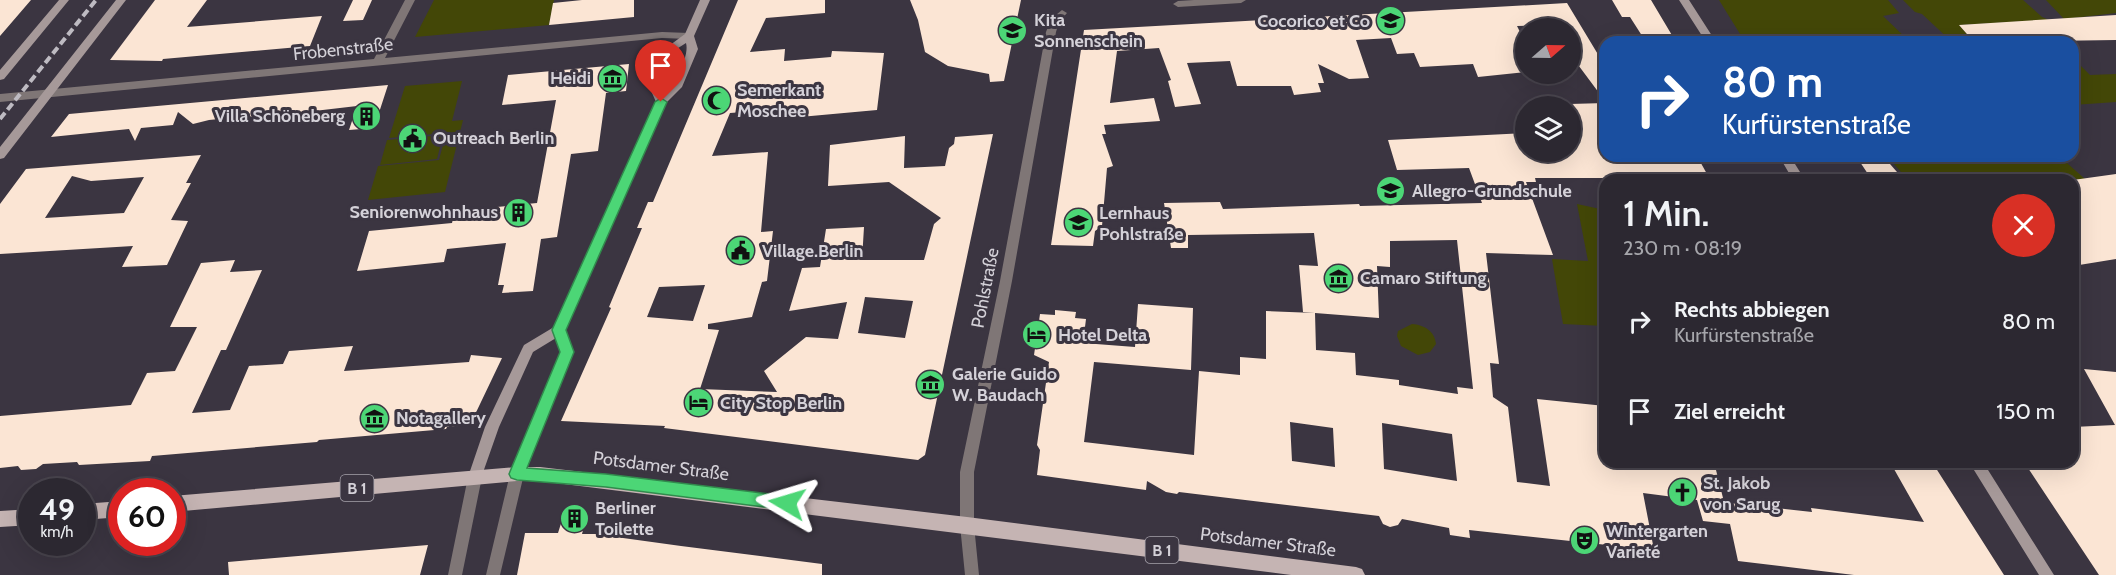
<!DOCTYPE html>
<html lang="de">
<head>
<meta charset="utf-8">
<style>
	:root { --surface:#2c2831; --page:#38343d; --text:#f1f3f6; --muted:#a6a6ab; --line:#48444d }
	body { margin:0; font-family:Cabin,sans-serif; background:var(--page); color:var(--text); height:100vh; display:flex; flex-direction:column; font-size:22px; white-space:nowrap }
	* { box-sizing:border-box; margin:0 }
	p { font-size:20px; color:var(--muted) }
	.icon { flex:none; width:33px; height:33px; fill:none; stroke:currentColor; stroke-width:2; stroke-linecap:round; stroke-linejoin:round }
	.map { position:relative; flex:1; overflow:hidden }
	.details { position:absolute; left:1599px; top:174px; width:480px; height:294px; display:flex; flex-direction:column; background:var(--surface); border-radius:18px; box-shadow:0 6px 24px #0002,0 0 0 2px var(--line) }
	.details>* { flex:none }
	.hud { position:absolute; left:1599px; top:36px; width:480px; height:126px; border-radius:18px; box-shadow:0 6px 24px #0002,0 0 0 2px var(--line); background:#1a4fa0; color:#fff; overflow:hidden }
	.needle { width:39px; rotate:70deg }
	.controls { position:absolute; left:1515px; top:18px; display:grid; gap:12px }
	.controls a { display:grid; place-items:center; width:66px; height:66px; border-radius:50%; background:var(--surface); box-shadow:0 6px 24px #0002,0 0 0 2px var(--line); font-size:30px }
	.speed { position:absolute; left:18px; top:478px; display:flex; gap:12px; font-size:30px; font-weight:700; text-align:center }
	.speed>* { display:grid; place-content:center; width:78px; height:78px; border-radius:50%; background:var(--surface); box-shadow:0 6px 24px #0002,0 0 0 2px var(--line); line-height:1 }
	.speed small { font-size:15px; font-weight:400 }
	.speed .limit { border:9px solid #d22; background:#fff; color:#111 }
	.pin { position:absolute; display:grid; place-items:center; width:51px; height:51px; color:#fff; margin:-62px -26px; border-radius:50% 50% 50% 0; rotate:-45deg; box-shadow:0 0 6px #0007 }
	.pin .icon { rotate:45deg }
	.me { position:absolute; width:66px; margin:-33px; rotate:277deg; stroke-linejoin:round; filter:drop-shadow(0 0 4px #0008) }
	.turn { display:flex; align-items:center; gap:21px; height:126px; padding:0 24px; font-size:27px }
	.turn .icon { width:78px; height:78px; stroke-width:2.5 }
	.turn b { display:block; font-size:42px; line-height:51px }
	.round { display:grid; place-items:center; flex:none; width:63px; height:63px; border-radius:32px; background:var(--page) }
	.headline { display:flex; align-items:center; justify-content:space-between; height:102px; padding:0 24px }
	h1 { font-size:36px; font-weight:600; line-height:45px }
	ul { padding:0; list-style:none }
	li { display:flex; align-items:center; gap:18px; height:90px; padding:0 24px }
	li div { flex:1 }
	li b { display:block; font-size:22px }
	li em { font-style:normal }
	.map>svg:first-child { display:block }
	.green { fill:#434707 }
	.building { fill:#fbe5d4; fill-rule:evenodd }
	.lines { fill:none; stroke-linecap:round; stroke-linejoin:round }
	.street { fill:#7f7676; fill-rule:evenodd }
	.secondary { fill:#a69999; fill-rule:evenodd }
	.primary { fill:#c5b4b3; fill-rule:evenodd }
	.rail { stroke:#bebbc2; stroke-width:4; stroke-dasharray:8 4; stroke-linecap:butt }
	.route { fill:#4cd676; stroke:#318b4d; stroke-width:1.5 }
	.labels { text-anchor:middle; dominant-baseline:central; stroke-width:6; stroke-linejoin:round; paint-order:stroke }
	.shield { fill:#3b3541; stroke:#a6a2ab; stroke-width:1.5 }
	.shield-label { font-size:16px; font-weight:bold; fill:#d4d1d8 }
	.poi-label { font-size:18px; font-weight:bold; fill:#d4d1d8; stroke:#3b3541; text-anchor:start }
	.street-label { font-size:18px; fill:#d4d1d8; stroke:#3b3541 }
</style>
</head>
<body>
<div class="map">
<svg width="2116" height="575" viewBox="0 0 2116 575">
	<rect width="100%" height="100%" fill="#3b3541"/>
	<path class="green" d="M434,0h120l-5,25 -134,12z
		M1719,0h169l11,13 -16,3 26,25 18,-3 5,4h-187z
		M1903,0h120l19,17 7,3 -90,5 15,17h-22l-30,-28 -7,-2z
		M2046,0h70v13l-52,6z
		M2073,58l17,17 26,-1v28l-43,3z
		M462,81l-10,40 11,-1 -18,72 -77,8 10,-34 61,-6 7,-27 -57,5 16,-52z
		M443,135l-6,24 -57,6 7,-25z
		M1887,156h172l26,23 -177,1z
		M1577,204l28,6v116l-42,-2 -11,-65 36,2z
		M1412,324c12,1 23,7 24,20l-6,8 -12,3 -17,-9 -4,-10 1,-5z"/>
	<path class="building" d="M0,0h31l-31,36z
		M155,0h52l-20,27 135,-11 -12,30 -147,13 -1,2 -52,-1z
		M353,0h19l-9,20 -20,1z
		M582,0h52v17l-85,8 4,-22z
		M738,0h87v13l-59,5 -16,34 35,-3 -1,12 47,-4 1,-6 52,2 -7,57 -77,7 1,-9 -71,5 -18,43 56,-4 -7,80 12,-1 -6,50 -5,1 -10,35 -44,7v5l11,1 -19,59 77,3 -13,-21 42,-34 32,2 9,-37 -58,9 13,-43 18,-1 6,-38 38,-2 -2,33h62l10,-36 7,-6 -52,-36 -61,4 2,-41 75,-9 -1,32 41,-2 4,-18 5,-4 1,-7 38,-3 -68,321 -7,5 -254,-32 1,-2 -104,-5 50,-113 -2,-1 33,-79h-5l11,-26h5zM705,285l-12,36 -46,-4 12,-30zM865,297l48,4 -8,37 -47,-5z
		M910,0h111l-17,81 -14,1 -1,-8 -41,-8 -23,-14 -7,-32z
		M1612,0h39l25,42h-30l-16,-25h-8z
		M1567,3l38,63v35l-35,-47v-26h-17l-1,-3 -35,1 9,18v28l-48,5 -5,-13 -53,3 -6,-14 -17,1 -6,-16 -35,2 13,38 -20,1 -31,-15 6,19h-6l3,9 -27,3 -3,-9h-54l-7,-25 -43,2 14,41 -26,3 -7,-26 3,-1 -12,-32 -42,3 -7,52 44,-5 6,23 -56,4 2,9h-4l11,32 -6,2 -5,58 -7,5 -2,15 -42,-1 33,-215z
		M2116,15v25l-142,2 -15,-17z
		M629,64l-3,27 -20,2 -8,58 -27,3 -14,83 -16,2 -8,52 -31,2 2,-8h-6l8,-42 -59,6 -3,13 -87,9 12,-40 83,-8 3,-12 82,-8 19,-103 -54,5 6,-30z
		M388,85l-14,43 -25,2 8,-24 -104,12 -3,-2 -41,4 -16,4 -15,-12 -5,13 -32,3 -6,13 -6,-12 -78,8 18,-23z
		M1605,103v53h92l10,18 -35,3 -1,-2 -63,1 1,2h-74l1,4h-10l27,73 -67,-2 13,111 -9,-1 3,34 15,10 9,75 33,4 -13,-87 68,7v56h109l10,40 88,10 -1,-4 113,14 -34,-60h42l72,113h-150l-116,-14 -8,-37 -27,-3 -6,-21 -54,-7 11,57 -185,-20 1,8 -20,-3 -1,-7 -47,-9 -4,6 -8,2 -7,-3 -4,-8 -200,-24 -2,2 -11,-2 -19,-11 -1,9 -109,-15 3,-25 -3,-5 12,-83 -15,-7 6,-41 15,1v-5l21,2 -1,6 11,1 -3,24 52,4 3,-43 55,4 -2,62 -97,-8 -10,80 110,13 5,-84 41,4v-18l26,2v-48l49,2 -12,-1 -4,-47 19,1 -4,-33 -126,2v13h-17l-7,-45 56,-1 3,7 136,-5 1,2 122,-3 -13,-35 -72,2 -9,-30 138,-7v19h44v-48zM1457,240l16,149 -16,-2 1,7 -59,-9v-5l-43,-5 -1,-22 -39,-3 -1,-37 64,5 -2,-52 13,1v-26zM1290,422l43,6 2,39 -43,-6zM1382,423l70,11 5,47 -73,-12z
		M201,155l-15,28h5l-20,37 17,1 -21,44 -45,2 11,-21 -133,8v-50l26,-35zM72,176l19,5 53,-4 -20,36 -79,5z
		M1856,156h27l21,24h-32z
		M2116,174v85l-43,7v-86z
		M235,260l-5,12 32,-2 -36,80h-5l-29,63 38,-3 19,-44 34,-2 6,-13 64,-5 -9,25 125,-9 2,-7 31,3 -32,67 -23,2 -1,2 -127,11 -2,2 -165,14 -2,5 -71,4 -2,-3 -34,2 -7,5 -15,1 -3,-4 -18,2v-52l131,-11 16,-32 28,-2 22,-44h-27l31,-64z
		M2084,369l32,3v203h-17l-75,-113h49v-35l42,-2z
		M564,514l23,1 -5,19h41v4l58,8 141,18v11h-305l8,-42h33z
		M428,545l-8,30h-191l-1,-13z"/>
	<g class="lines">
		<path class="street" d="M405,0h10l-30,58 277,-26 27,1 5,3 -5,3 -27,-1 -662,64v-8l374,-35z
			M1194,0h52l-5,3 -63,4 -5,-3 5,-3z
			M1062,10l5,3 -8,9 -3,10 -44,249 -38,191v53l5,50h-14l-5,-50v-53l40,-191 46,-249 5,-13z
			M517,468l5,2 2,4 -24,101h-14l24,-101 2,-4z
			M475,471l5,2 2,4 -20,98h-14l20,-98 2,-4z"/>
		<path class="secondary" d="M59,0h10l-65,79 -4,1v-10z
			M116,0h10l-122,158 -4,1v-12z
			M700,0h10l-16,36 4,13 -16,38 -17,17 -100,226 8,22 -51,126 -5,2 -5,-2 -2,-4 51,-122 -5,-14 -23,14 -34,75 -19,54 -5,2 -5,-2 -2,-4 17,-50 37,-78 2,-4 30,-18 102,-225 -7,-16 17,-38 19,-14zM686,43c4,14 -13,42 -23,51l-4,-8 16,-36z
			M1679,0h10l27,42h-10z
			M1779,156h11l15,24h-12z
			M1969,462h14l71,113h-15z"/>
		<path class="primary" d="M517,467h23l427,50 389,50 6,2 3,6h-74l-751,-94h-23l-345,31v-16z
			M122,501v16l-40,3v-16z
			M32,509v16l-32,2v-16z"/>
		<path class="rail" d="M0,119l96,-119"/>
	</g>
	<path class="route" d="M661,98l6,4 -101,228 8,22 -47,116 79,6 181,22 6,2 2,5 -2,5 -6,2 -181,-23 -89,-7 -6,-2 -2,-4 51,-122 -8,-22 103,-228z"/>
	<defs>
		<symbol id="school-disc" viewBox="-11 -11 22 22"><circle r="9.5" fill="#4cd676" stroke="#3b3541"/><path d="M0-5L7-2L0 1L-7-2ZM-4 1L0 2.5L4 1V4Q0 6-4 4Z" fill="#111"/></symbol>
		<symbol id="museum-disc" viewBox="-11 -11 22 22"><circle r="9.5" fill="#4cd676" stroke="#3b3541"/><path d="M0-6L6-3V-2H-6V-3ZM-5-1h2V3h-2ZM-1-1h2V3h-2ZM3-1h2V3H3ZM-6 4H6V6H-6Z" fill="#111"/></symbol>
		<symbol id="mosque-disc" viewBox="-11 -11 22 22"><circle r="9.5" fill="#4cd676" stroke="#3b3541"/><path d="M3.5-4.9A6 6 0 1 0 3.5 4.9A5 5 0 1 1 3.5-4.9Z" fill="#111"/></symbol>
		<symbol id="building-disc" viewBox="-11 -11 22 22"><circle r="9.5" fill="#4cd676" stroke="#3b3541"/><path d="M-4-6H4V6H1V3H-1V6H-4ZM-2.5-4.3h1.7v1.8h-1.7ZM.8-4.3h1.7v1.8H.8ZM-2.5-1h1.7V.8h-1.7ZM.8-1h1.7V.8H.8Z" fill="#111"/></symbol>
		<symbol id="civic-disc" viewBox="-11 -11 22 22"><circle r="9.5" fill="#4cd676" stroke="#3b3541"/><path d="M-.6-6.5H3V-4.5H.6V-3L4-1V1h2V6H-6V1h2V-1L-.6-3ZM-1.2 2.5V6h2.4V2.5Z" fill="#111"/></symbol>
		<symbol id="university-disc" viewBox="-11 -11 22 22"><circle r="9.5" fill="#4cd676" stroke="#3b3541"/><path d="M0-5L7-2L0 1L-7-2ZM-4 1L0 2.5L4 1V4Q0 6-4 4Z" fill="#111"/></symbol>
		<symbol id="hotel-disc" viewBox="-11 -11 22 22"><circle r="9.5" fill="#4cd676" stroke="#3b3541"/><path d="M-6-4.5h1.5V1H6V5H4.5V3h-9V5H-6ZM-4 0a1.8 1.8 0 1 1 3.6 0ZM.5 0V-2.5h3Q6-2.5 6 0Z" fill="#111"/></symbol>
		<symbol id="church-disc" viewBox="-11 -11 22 22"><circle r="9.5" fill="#4cd676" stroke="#3b3541"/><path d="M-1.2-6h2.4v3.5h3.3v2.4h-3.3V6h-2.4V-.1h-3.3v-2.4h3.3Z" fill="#111"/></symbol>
		<symbol id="theatre-disc" viewBox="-11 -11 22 22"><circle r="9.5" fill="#4cd676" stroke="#3b3541"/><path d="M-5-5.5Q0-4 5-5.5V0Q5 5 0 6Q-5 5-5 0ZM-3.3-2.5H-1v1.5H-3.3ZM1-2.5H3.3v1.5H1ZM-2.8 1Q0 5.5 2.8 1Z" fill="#111"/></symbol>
	</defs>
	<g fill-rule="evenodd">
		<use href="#school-disc" x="1374" y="4" width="33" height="33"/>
		<use href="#school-disc" x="996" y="14" width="33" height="33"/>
		<use href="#museum-disc" x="596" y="62" width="33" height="33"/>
		<use href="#mosque-disc" x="700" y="84" width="33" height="33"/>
		<use href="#building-disc" x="350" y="100" width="33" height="33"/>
		<use href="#civic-disc" x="396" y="122" width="33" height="33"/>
		<use href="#school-disc" x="1374" y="174" width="33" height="33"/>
		<use href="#building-disc" x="502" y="196" width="33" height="33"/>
		<use href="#university-disc" x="1062" y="206" width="33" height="33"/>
		<use href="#civic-disc" x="724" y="234" width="33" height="33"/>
		<use href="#museum-disc" x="1322" y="262" width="33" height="33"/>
		<use href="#hotel-disc" x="1020" y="318" width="33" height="33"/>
		<use href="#museum-disc" x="914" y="368" width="33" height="33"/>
		<use href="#hotel-disc" x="682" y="386" width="33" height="33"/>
		<use href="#museum-disc" x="358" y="402" width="33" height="33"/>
		<use href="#church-disc" x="1666" y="476" width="33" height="33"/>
		<use href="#building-disc" x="558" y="502" width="33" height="33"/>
		<use href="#theatre-disc" x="1568" y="524" width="33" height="33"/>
	</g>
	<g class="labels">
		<g class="shield">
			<rect x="340.5" y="475" width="33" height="26" rx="4.5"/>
			<rect x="1145.5" y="537" width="33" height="26" rx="4.5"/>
		</g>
		<g class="shield-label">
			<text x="357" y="488">B 1</text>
			<text x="1162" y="550">B 1</text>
		</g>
		<g class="poi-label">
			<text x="1034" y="20">Kita<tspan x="1034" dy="21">Sonnenschein</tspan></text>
			<text x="1370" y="21" text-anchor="end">Cocorico et Co</text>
			<text x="591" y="78" text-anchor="end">Heidi</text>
			<text x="737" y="90">Semerkant<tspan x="737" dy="21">Moschee</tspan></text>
			<text x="345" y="116" text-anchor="end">Villa Schöneberg</text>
			<text x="433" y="138">Outreach Berlin</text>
			<text x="1412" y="191">Allegro-Grundschule</text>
			<text x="498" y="212" text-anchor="end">Seniorenwohnhaus</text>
			<text x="1099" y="213">Lernhaus<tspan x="1099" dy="21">Pohlstraße</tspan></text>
			<text x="762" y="251">Village.Berlin</text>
			<text x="1360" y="278">Camaro Stiftung</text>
			<text x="1058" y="335">Hotel Delta</text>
			<text x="952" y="374">Galerie Guido<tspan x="952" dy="21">W. Baudach</tspan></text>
			<text x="720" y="403">City Stop Berlin</text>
			<text x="396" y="418">Notagallery</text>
			<text x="1703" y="483">St. Jakob<tspan x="1703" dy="21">von Sarug</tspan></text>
			<text x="595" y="508">Berliner<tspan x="595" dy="21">Toilette</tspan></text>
			<text x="1606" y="531">Wintergarten<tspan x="1606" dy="21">Varieté</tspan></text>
		</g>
		<g class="street-label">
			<text transform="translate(343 49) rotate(-6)">Frobenstraße</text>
			<text transform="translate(985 288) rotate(-79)">Pohlstraße</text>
			<text transform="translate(661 466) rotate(7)">Potsdamer Straße</text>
			<text transform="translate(1268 542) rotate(7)">Potsdamer Straße</text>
		</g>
	</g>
</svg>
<div class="controls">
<a><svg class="needle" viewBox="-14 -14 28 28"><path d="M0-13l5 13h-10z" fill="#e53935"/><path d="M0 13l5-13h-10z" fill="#a6a6ab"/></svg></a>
<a><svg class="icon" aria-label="layers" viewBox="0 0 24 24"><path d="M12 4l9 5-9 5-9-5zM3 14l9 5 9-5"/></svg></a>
</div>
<div class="speed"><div>49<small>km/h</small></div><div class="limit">60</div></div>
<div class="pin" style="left:661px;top:102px;background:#d93025"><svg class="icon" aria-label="arrive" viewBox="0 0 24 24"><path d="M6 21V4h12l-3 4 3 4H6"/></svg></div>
<svg class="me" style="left:787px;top:503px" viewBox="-20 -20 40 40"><path d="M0-17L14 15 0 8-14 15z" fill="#4cd676" stroke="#fff" stroke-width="4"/></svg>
<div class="hud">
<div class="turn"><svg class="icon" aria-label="right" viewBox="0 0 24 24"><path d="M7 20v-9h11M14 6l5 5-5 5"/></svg><div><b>80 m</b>Kurfürstenstraße</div></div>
</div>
<section class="details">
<div class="headline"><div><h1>1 Min.</h1><p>230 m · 08:19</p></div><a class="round" style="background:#d93025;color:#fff"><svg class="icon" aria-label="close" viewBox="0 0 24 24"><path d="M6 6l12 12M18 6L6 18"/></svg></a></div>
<ul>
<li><svg class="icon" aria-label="right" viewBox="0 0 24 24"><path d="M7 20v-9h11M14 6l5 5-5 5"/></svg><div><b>Rechts abbiegen</b><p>Kurfürstenstraße</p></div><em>80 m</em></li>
<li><svg class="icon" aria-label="arrive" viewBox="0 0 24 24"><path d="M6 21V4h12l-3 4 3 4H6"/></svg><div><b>Ziel erreicht</b></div><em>150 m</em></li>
</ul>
</section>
</div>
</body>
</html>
